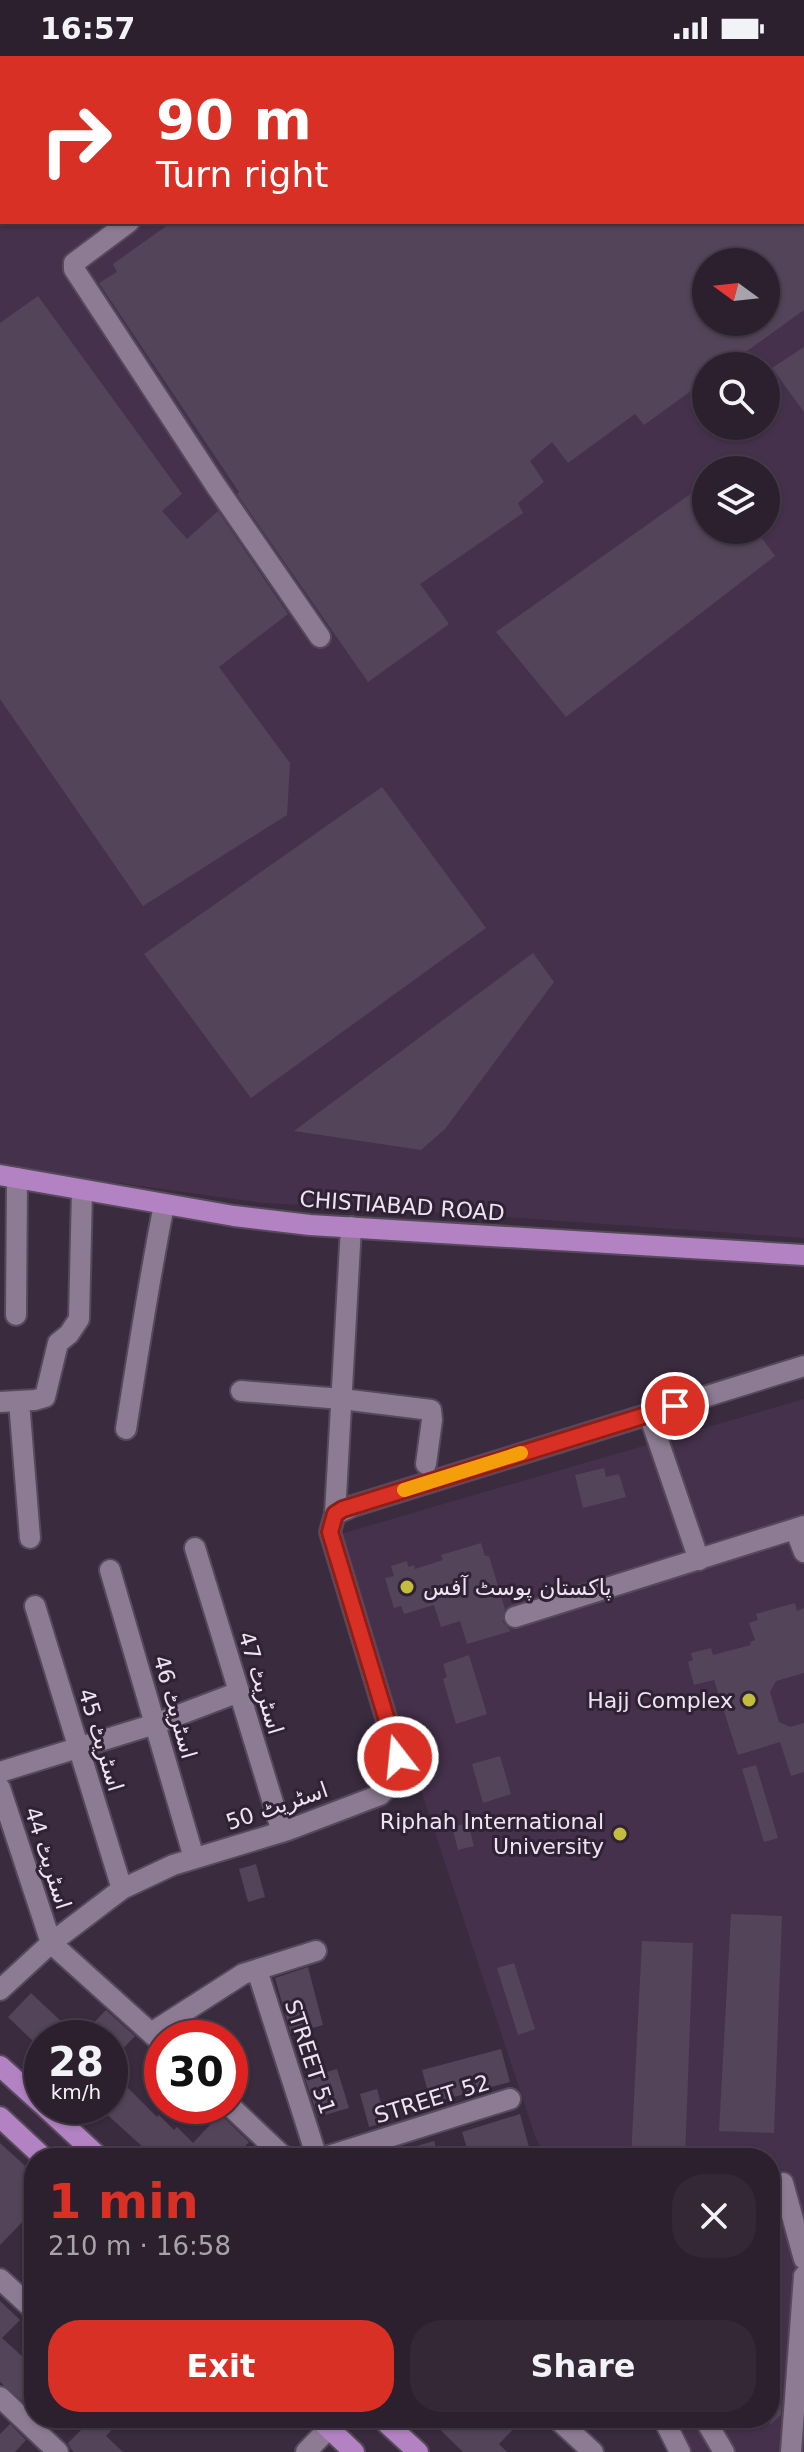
<!DOCTYPE html>
<html lang="en">
<head>
<meta charset="utf-8">
<style>
	:root { --surface:#2c202f; --page:#342837; --text:#f1f3f6; --muted:#a6a3aa; --line:#483e4b; --accent:#d93025 }
	body { margin:0; font-family:"DejaVu Sans","Noto Sans Arabic",sans-serif; background:var(--page); color:var(--text); height:100vh; display:flex; flex-direction:column; font-size:30px; white-space:nowrap }
	* { box-sizing:border-box; margin:0 }
	p { font-size:26px; color:var(--muted) }
	.icon { flex:none; width:44px; height:44px; fill:none; stroke:currentColor; stroke-width:2; stroke-linecap:round; stroke-linejoin:round }
	.map { position:relative; flex:1; overflow:hidden }
	.details { position:absolute; left:24px; top:2092px; width:756px; height:280px; display:flex; flex-direction:column; background:var(--surface); border-radius:32px; box-shadow:0 2px 6px #0004,0 0 0 2px var(--line) }
	.details>* { flex:none }
	.guide { position:absolute; left:0px; top:0px; width:804px; height:168px; box-shadow:0 2px 6px #0004,0 0 0 2px var(--line); background:#d93025; color:#fff; overflow:hidden }
	.needle { width:52px; rotate:285deg }
	.controls { position:absolute; left:692px; top:192px; display:grid; gap:16px }
	.controls a { display:grid; place-items:center; width:88px; height:88px; border-radius:50%; background:var(--surface); box-shadow:0 2px 6px #0004,0 0 0 2px var(--line); font-size:40px }
	.speed { position:absolute; left:24px; top:1964px; display:flex; gap:16px; font-size:40px; font-weight:700; text-align:center }
	.speed>* { display:grid; place-content:center; width:104px; height:104px; border-radius:50%; background:var(--surface); box-shadow:0 2px 6px #0004,0 0 0 2px var(--line); line-height:1 }
	.speed small { font-size:20px; font-weight:400 }
	.speed .limit { border:12px solid #d22; background:#fff; color:#111 }
	.pin { position:absolute; display:grid; place-items:center; width:68px; height:68px; color:#fff; margin:-34px; border:4px solid #fff; border-radius:50%; box-shadow:0 2px 8px #0007 }
	.me { position:absolute; width:88px; margin:-44px; rotate:344deg; stroke-linejoin:round; filter:drop-shadow(0 0 6px #0008) }
	.turn { display:flex; align-items:center; gap:28px; height:168px; padding:0 24px; font-size:36px }
	.turn .icon { width:104px; height:104px; stroke-width:2.5 }
	.turn b { display:block; font-size:56px; line-height:68px }
	.round { display:grid; place-items:center; flex:none; width:84px; height:84px; border-radius:32px; background:var(--page) }
	.head { display:flex; align-items:center; justify-content:space-between; height:136px; padding:0 24px }
	h1 { font-size:48px; font-weight:700; line-height:60px; color:var(--accent) }
	.cta { display:flex; gap:16px; margin-top:auto; padding:16px 24px }
	.cta a { flex:1; height:92px; border-radius:32px; background:var(--accent); color:#fff; font-size:32px; font-weight:700; line-height:92px; text-align:center }
	.cta a+a { background:var(--page); color:var(--text) }
	.status { display:flex; justify-content:space-between; align-items:center; height:56px; padding:0 40px; background:var(--surface); direction:ltr }
	.status svg { height:22px; fill:currentColor }
	.map>svg:first-child { display:block }
	.built { fill:#45314b; fill-rule:evenodd }
	.building { fill:#54445a; fill-rule:evenodd }
	.lines { fill:none; stroke-linecap:round; stroke-linejoin:round }
	.minor-casing { stroke:#56495b; stroke-width:24 }
	.major-casing { stroke:#56495b; stroke-width:24 }
	.highway-casing { stroke:#56495b; stroke-width:28 }
	.minor { stroke:#8d7b93; stroke-width:20 }
	.major { stroke:#b282c2; stroke-width:20 }
	.highway { stroke:#cb87e1; stroke-width:24 }
	.route-casing { stroke:#8d1f18; stroke-width:20 }
	.route { stroke:#d93025; stroke-width:14 }
	.slow { stroke:#f59e0b; stroke-width:14 }
	.poi-dot { fill:#c2bd3f; stroke:#302135; stroke-width:3 }
	.labels { text-anchor:middle; dominant-baseline:central; stroke-width:6; stroke-linejoin:round; paint-order:stroke }
	.street-label { font-size:22px; fill:#ede3f1; stroke:#302135 }
	.poi-label { font-size:22px; fill:#ede3f1; stroke:#302135; text-anchor:end }
</style>
</head>
<body>
<div class="status"><b>16:57</b><svg viewBox="0 0 49 12"><path d="M0 12V9h3v3zM5 12V6h3v6zM10 12V3h3v9zM15 12V0h3v12zM26 1h20v11H26zM47 4h2v5h-2z"/></svg></div>
<div class="map">
<svg width="804" height="2396" viewBox="0 0 804 2396">
	<rect width="100%" height="100%" fill="#3a2b3f"/>
	<path class="built" d="M197,0h607v1182l-398,-28 -143,-7 -232,-32 -31,-7v-964l2,-1v23h800v-164h-608zM706,206h60v60h-60zM706,310h60v60h-60zM706,414h60v60h-60z
		M804,1343v1053h-114l-18,-34h98v-260h-225l-11,-25 -197,-598z"/>
	<path class="building" d="M172,166h632v88l-78,56h-20v14l-62,45 -9,-11 -67,49 -16,-21 -22,19 14,21 -26,21 5,10 -103,71 29,40 -81,58 -131,-188 2,-2 -140,-209 18,-11 -4,-8zM706,206h60v60h-60z
		M38,240l144,198 -20,17 25,28 31,-28 70,103 -69,53 71,96 -3,52 -144,91 -143,-207v-376z
		M804,291v65l-32,-44z
		M706,427v47h50l19,26 -209,161 -70,-85z
		M382,731l104,141 -235,170 -107,-144z
		M533,897l21,29 -109,147 -24,21 -127,-19z
		M604,1412l2,9 13,-3 7,23 -43,11 -8,-33z
		M481,1487l4,13h4l16,53 -2,13 8,9 -44,13 -7,-23 -19,6 -7,-22 -30,9 -3,-8 -7,2 -9,-30 9,-2 -3,-10 16,-5 1,6 6,-2 1,4 28,-9 -2,-5z
		M795,1547l2,8 7,-3v65l-28,8 -6,11 9,30 11,5 14,-4v49l-13,4 -11,-34 -42,13 -24,-75 -20,5 -6,-23 5,-2 -2,-7 20,-5 2,7 38,-10 -1,-3 5,-2 -6,-17 9,-3 -2,-6z
		M469,1599l18,59 -31,10 -13,-45 4,-2 -4,-13z
		M500,1700l11,38 -28,9 -11,-39z
		M756,1709l22,73 -14,4 -22,-73z
		M468,1767l6,23 -16,4 -6,-23z
		M256,1808l9,33 -17,5 -9,-33z
		M731,1858l51,2 -8,217 -55,-2z
		M642,1885l51,2 -8,215h-54z
		M514,1907l21,66 -17,6 -21,-67z
		M308,1911l15,58 -32,9 -16,-56z
		M31,1937l48,45 27,-28 29,26 -25,26v-24h-68l-5,7 -29,-28z
		M501,1993l9,33 -79,21 -9,-33z
		M337,2013l12,39 -31,9 -13,-39z
		M126,2030l31,31 2,-2 15,15 3,-3 16,16 27,-29 29,28 -15,16h-14l-9,-9 -5,6 2,3h-53l-53,-48 4,-4h4v-4z
		M377,2033l9,33 -17,5 -9,-33z
		M520,2058l9,33 -39,11h-20l-8,-26z
		M434,2085l5,17h-18l-4,-12z
		M0,2087l34,31v36l-34,35z
		M0,2245l20,19 -18,18 32,29v44l-34,-29z
		M770,2330l12,8 -1,21 -11,10z
		M93,2362h30l-17,18 17,16h-49l-3,-3 -3,-6z
		M428,2362h96l-25,26 8,8h-44z
		M10,2368l16,16 -11,12h-15v-18z"/>
	<g class="lines">
		<defs>
			<path id="minor" d="M362,2l3,-2
				M129,166l-55,41v6l142,217 104,151
				M16,1259l1,-137
				M241,1335l101,8 89,11 1,10 -6,44
				M19,1345l11,137
				M0,1346l35,-2 10,-3 13,-54 11,-9 10,-15 3,-128
				M649,1358l50,146
				M126,1373c12,-75 23,-150 38,-224
				M335,1458l16,-287
				M795,1473l9,23
				M195,1492l87,284
				M110,1514l84,288
				M35,1550l87,283
				M515,1561l289,-91
				M0,1716l155,-48 84,-32
				M0,1732l51,155 111,100
				M257,1914l60,188
				M0,1934l51,-47 71,-54 51,-24 115,-35 92,-35 15,-15 3,-23 -68,-225 5,-18 18,-8 451,-140
				M151,1977l92,-59 73,-23
				M230,2050l55,52
				M322,2102l188,-59
				M783,2127l21,76
				M0,2223l34,31
				M0,2341l58,55
				M556,2362l37,34
				M663,2362l17,34
				M704,2362l20,34
				M306,2396l23,-24
				M791,2396l13,-176"/>
			<path id="major" d="M0,1119l234,41 76,9 494,30
				M0,2010l42,38
				M44,2050l56,52
				M0,2061l44,41
				M318,2362l36,34
				M381,2362l37,34"/>
			<path id="highway" d="M35,2l2,-2
				M77,2l3,-2
				M0,32l2,-2
				M0,65l2,-2"/>
		</defs>
		<use href="#minor" class="minor-casing"/>
		<use href="#major" class="major-casing"/>
		<use href="#highway" class="highway-casing"/>
		<use href="#minor" class="minor"/>
		<use href="#major" class="major"/>
		<use href="#highway" class="highway"/>
	</g>
	<g class="lines">
		<defs>
			<path id="route" d="M398,1701l-68,-225 5,-18 8,-5 332,-103"/>
		</defs>
		<use href="#route" class="route-casing"/>
		<use href="#route" class="route"/>
		<path class="slow" d="M404,1434l117,-37"/>
	</g>
	<g class="poi-dot">
		<circle cx="407" cy="1531" r="8"/>
		<circle cx="749" cy="1644" r="8"/>
		<circle cx="620" cy="1778" r="8"/>
	</g>
	<g class="labels">
		<g class="street-label">
			<text transform="translate(402 1150) rotate(4)">CHISTIABAD ROAD</text>
			<text transform="translate(261 1627) rotate(73)">اسٹریٹ 47</text>
			<text transform="translate(175 1651) rotate(74)">اسٹریٹ 46</text>
			<text transform="translate(101 1684) rotate(73)">اسٹریٹ 45</text>
			<text transform="translate(277 1750) rotate(-19)">اسٹریٹ 50</text>
			<text transform="translate(48 1802) rotate(72)">اسٹریٹ 44</text>
			<text transform="translate(310 2001) rotate(72)">STREET 51</text>
			<text transform="translate(432 2043) rotate(-17)">STREET 52</text>
		</g>
		<g class="poi-label">
			<text x="423" y="1531" text-anchor="start">پاکستان پوسٹ آفس</text>
			<text x="733" y="1644">Hajj Complex</text>
			<text x="604" y="1765">Riphah International<tspan x="604" dy="25">University</tspan></text>
		</g>
	</g>
</svg>
<div class="controls">
<a><svg class="needle" viewBox="-14 -14 28 28"><path d="M0-13l5 13h-10z" fill="#e53935"/><path d="M0 13l5-13h-10z" fill="#a6a3aa"/></svg></a>
<a><svg class="icon" aria-label="search" viewBox="0 0 24 24"><circle cx="10" cy="10" r="6"/><path d="M15 15l6 6"/></svg></a>
<a><svg class="icon" aria-label="layers" viewBox="0 0 24 24"><path d="M12 4l9 5-9 5-9-5zM3 14l9 5 9-5"/></svg></a>
</div>
<div class="speed"><div>28<small>km/h</small></div><div class="limit">30</div></div>
<div class="pin" style="left:675px;top:1350px;background:#d93025"><svg class="icon" aria-label="arrive" viewBox="0 0 24 24"><path d="M6 21V4h12l-3 4 3 4H6"/></svg></div>
<svg class="me" style="left:398px;top:1701px" viewBox="-20 -20 40 40"><circle r="17" fill="#d93025" stroke="#fff" stroke-width="3"/><path d="M0-11L8 9 0 5-8 9z" fill="#fff"/></svg>
<div class="guide">
<div class="turn"><svg class="icon" aria-label="right" viewBox="0 0 24 24"><path d="M7 20v-9h11M14 6l5 5-5 5"/></svg><div><b>90 m</b>Turn right</div></div>
</div>
<section class="details">
<div class="head"><div><h1>1 min</h1><p>210 m · 16:58</p></div><a class="round"><svg class="icon" aria-label="close" viewBox="0 0 24 24"><path d="M6 6l12 12M18 6L6 18"/></svg></a></div>
<div class="cta"><a>Exit</a><a>Share</a></div>
</section>
</div>
</body>
</html>
